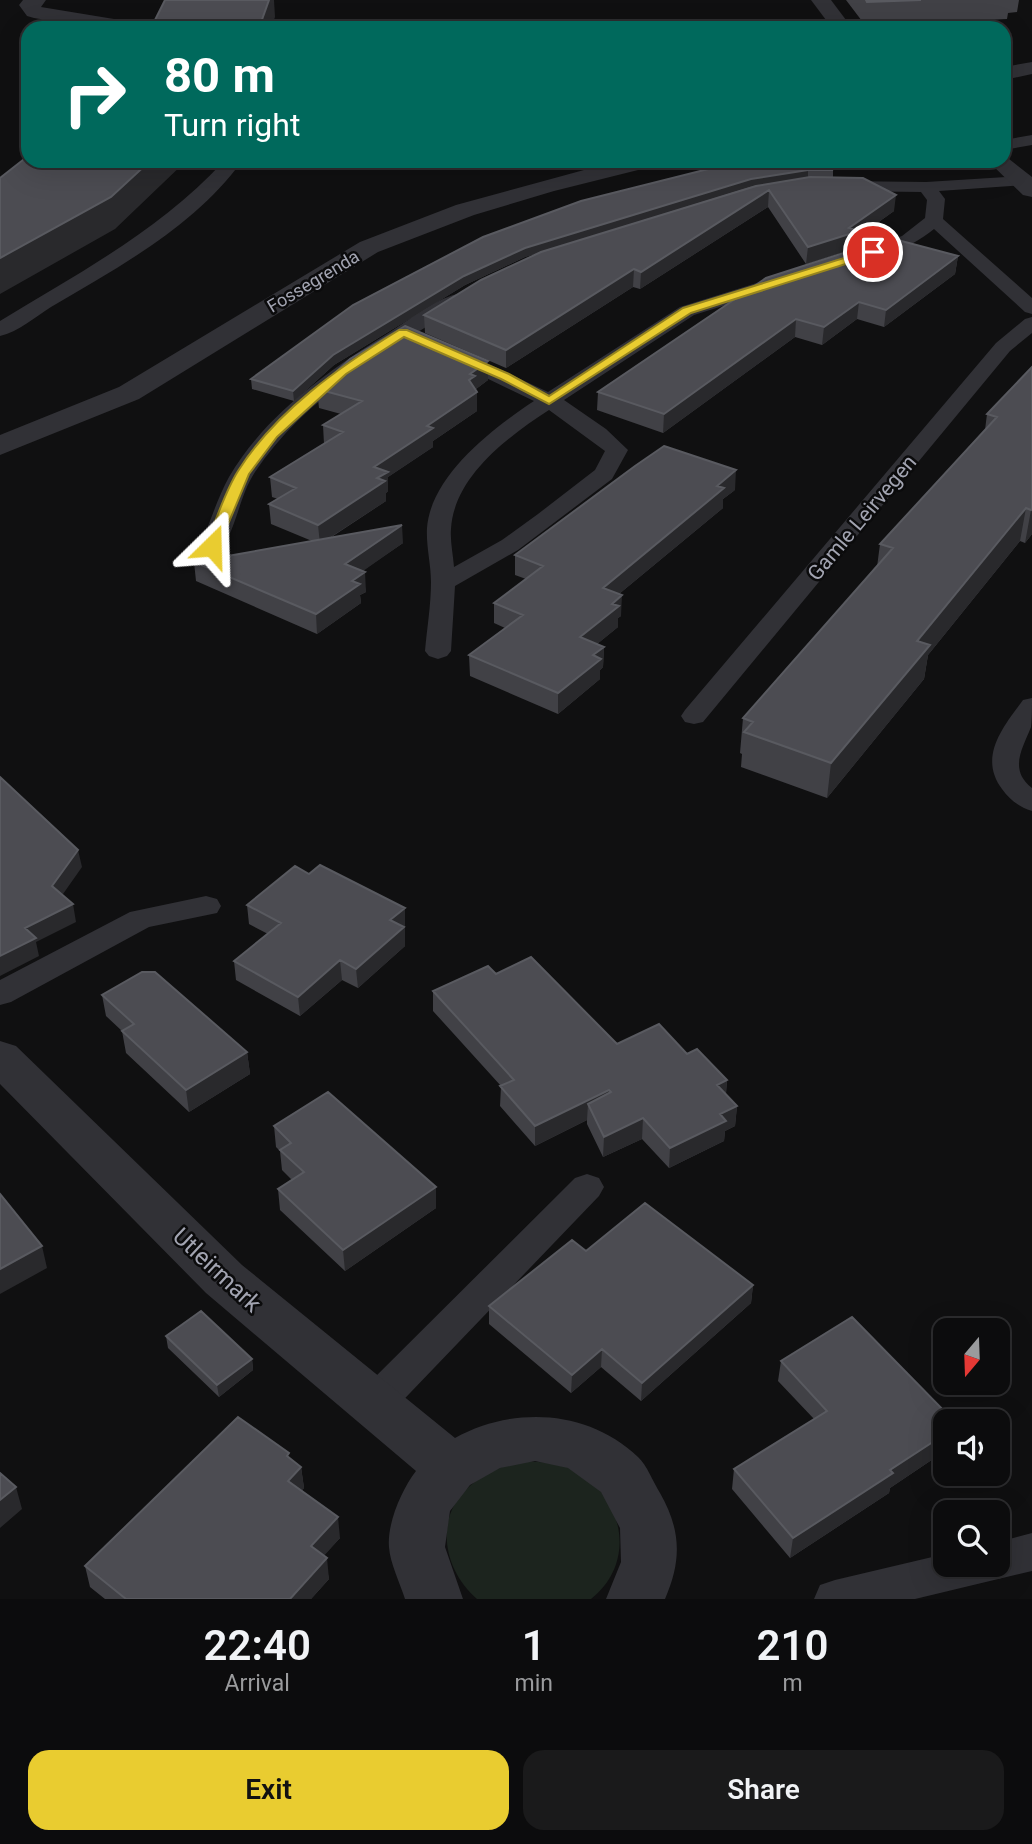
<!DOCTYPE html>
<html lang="en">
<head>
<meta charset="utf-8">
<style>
	:root { --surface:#0c0c0d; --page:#1a1a1b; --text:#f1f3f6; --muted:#9a9b9d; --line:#2c2c2e; --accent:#e9cc30 }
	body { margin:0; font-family:Roboto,sans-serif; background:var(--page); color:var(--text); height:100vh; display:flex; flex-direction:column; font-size:26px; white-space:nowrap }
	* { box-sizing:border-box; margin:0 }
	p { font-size:23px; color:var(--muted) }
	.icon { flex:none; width:38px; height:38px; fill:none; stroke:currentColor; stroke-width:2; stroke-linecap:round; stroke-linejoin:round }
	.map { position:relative; height:1599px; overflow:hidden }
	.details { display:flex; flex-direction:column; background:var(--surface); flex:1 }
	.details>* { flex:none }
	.banner { position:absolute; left:21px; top:21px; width:990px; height:147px; border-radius:21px; box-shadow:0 7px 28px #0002,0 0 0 2px var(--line); background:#00695c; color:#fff; overflow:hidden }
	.needle { width:46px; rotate:199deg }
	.controls { position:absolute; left:933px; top:1318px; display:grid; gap:14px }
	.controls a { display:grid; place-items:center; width:77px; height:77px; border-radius:14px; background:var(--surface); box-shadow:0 7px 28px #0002,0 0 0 2px var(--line); font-size:35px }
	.pin { position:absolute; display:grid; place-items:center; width:60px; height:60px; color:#fff; margin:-30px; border:4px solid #fff; border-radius:50%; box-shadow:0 2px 7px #0007 }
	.me { position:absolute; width:77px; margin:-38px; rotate:22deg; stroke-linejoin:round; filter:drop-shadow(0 0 5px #0008) }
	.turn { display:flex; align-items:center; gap:24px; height:147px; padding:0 28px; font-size:32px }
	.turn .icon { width:91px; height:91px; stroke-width:2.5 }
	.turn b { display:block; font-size:49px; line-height:60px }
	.eta { display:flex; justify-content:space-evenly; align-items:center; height:119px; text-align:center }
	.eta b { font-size:42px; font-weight:600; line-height:49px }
	.action { display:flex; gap:14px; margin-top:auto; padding:14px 28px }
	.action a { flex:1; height:80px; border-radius:21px; background:var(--accent); color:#111; font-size:28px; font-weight:600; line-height:80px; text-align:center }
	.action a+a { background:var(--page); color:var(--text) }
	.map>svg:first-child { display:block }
	.green { fill:#1c241e }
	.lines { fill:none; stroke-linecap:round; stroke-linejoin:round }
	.service { fill:#313136; fill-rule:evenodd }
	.minor { fill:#313136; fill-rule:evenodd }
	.tertiary { fill:#313136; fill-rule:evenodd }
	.wall { fill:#414146 }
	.shaded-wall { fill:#29292c }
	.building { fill:#4c4c52; stroke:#595a60; stroke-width:2 }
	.route { fill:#e9cc30; stroke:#97851f; stroke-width:2 }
	.labels { text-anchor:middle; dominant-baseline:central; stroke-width:5; stroke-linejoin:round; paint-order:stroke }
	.far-street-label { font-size:18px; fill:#a2a4b1; stroke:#0b0b0c }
	.street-label { font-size:21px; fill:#a2a4b1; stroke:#0b0b0c }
	.near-street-label { font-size:24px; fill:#a2a4b1; stroke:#0b0b0c }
</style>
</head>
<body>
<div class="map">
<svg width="1032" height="1599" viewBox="0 0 1032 1599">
	<rect width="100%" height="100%" fill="#101011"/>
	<path class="green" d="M520,1461c20,1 40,1 58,11 47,28 58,92 13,127h-114c-34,-29 -44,-83 -6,-114 15,-13 31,-18 49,-24z"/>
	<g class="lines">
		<path class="service" d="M1032,135v10l-28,5v-10z
			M224,161h18c-47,65 -123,106 -191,146 -16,10 -33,25 -51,29v-15c79,-48 160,-91 224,-160z
			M1021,176l9,5 -3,4 -88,6 6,8 -2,20 89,79v16l-7,-2 -91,-83c-16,13 -52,34 -73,29l-2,-4 2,-4 41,-14 23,-18 2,-18 -6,-8 -79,-1 -9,-5 9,-5 84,1z
			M779,276l7,2 3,4 -3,4 -92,29 -130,85 42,29 22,21 -16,29 -94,71 -63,36 -4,65 -4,5 -9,3 -9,-3 -4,-5c2,-23 6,-46 6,-69 0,-18 -5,-36 -4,-54 4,-53 66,-100 107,-127l-87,-42 -3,-4 3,-4h14l87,41 132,-85zM549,410l56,41 -10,19 -57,44 -36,26 -48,27c-1,-13 -4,-26 -3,-38 3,-53 58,-93 98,-119z
			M457,294l7,2 3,4 -3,4c-76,46 -159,93 -209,168 -16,24 -18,56 -35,79h-16l-4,-5c10,-23 17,-47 29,-69 36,-62 99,-106 158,-143 21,-13 46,-34 70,-40z
			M1032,317v16l-22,18 -307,371 -9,2 -9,-2 -4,-6 4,-6 311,-367 29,-24z
			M1032,698c0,9 0,21 -1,29 -8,21 -23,42 1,61v23c-13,-4 -22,-11 -30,-22 -24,-32 1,-62 21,-89z
			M206,896l11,3 4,7 -4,7 -68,14 -138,75 -11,3v-25l130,-68z
			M587,1174l12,4 5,9 -5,9 -212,221 -14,4 -14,-4 -5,-12 5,-12 216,-215z
			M1032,1533v38l-117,28h-101l6,-14 15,-5 110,-26v10h53v-22z"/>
		<path class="minor" d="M23,0h23l-5,7 79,13 7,2 3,4 -35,2 -61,-10 -7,-2 -8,-11z
			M811,0h20l21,28h-20z
			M1004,155l28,22v20l-9,-2 -35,-34h16z
			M0,1041l16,5 226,219 213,173c58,-32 133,-29 183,19 9,8 15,25 22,36 21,37 22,67 5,106h-59l15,-37 -1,-34 -19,-36 -33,-24 -33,-7 -35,7 -30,17 -20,26 -5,36 18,52h-58c-5,-16 -15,-36 -16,-52 -2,-24 13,-58 27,-76l-210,-178 -206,-209z"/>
		<path class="tertiary" d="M1032,62v12l-28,6v-13z
			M617,161h41l-4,5 -100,25 -80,24 -96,37 -239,147 -139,56v-20l119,-48 241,-145 96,-37z"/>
	</g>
	<path class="wall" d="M846,0h173l-2,12 -9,1 -1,6 -142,6z
		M740,161h99l-10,7 4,2v7l61,34 -35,25 -1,11 -52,17 -38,-57 -128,82 -7,-2 -127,81 -81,-35 -1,-18 328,-128 -227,70 -60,28 -131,80 -40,36 -42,-12 -1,-10 102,-74z
		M958,256l-3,18 -71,53 -27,-8 -35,26 -27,-8 -132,96 -66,-23 1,-18z
		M488,361v19l-12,9 1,22 -44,30v6l-45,30v14l-2,2v8l-56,37 73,5 -41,28 4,21 -6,3 1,8 -44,31 -121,-53 -2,-19 118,-21 -41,-17 -2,-20 9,-5 -6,-2 -2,-20 54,-33 -1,-19 18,-11 -22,-6 -2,-19z
		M1032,367v167l-7,9 -5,-2 -92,114 -4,24 -97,119 -86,-31 1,-13 -2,-1 3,-35 134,-151 3,-23 105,-114 2,-16z
		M735,490l-12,9v9l-104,86 2,22 -3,2v9l-21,17 7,3 -1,20 -3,3v9l-42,35 -88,-38 -1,-21 36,-27 -11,-5v-20l32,-24 -11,-4v-20z
		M309,874l96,34v38l-47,42 -16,-8 -42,36 -64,-36 -2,-19 34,-27 -19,-10 -2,-19z
		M496,974l121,70 70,10 40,26 -1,14 11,12 -2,20 -10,5 -1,10 -55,27 -27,-29 -39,18 -16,-33v-4l-52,26 -35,-40 1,-20 -68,-75v-20z
		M102,995l145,57 3,22 -61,38 -63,-59 -4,-22 -16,-15z
		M274,1126l162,82 -91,63 -65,-61 -2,-21 14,-9 -10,-10 -2,-19 -4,-4z
		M586,1251l167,34 -2,18 -110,98 -40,-34 -30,26 -82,-69v-18z
		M166,1336l86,23 1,11 -34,27 -51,-49z
		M781,1361l164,60v30l-55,37 -1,5 -99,65 -58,-69 2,-20 80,-50 -36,-38z
		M290,1459l11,8 3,21 -2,2 38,48 -16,17 5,24 -18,20h-206l-15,-12 -5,-21z"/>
	<path class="shaded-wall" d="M269,0h5l1,17 -4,11h-12z
		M150,161h36l-71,68 -115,65v-36z
		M827,161h12l-13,9 -4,-6z
		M808,170v8l-58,9 -225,70 -60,28 -131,80 -40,36 -1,-10 40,-36 131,-79 61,-28 226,-69z
		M769,190l-1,17 -128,82 1,-17z
		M896,195l-2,16 -35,25 -1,11 -52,17 2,-17 41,-19z
		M958,256l-3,18 -71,53 2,-17z
		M634,269l-1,18 -127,81v-18z
		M859,302l-2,17 -35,26 2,-18z
		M796,319l-1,18 -132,96 1,-19z
		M488,361v19l-12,9v4l1,-1v19l-44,30v6l-45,30v14l-2,2v8l-66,43 -2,-19 56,-58 53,-41 43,-52z
		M736,470l-1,20 -12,9v9l-121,100 1,-20 114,-102z
		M1026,508l-6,33 -92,114 -4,24 -97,119 4,-35 86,-122z
		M1032,509v25l-7,9 6,-33z
		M402,525l1,18 -57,40 -1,-19z
		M365,572l1,20 -6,3 1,8 -44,31 -1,-20 36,-33z
		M622,595l-1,21 -3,2v9l-38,31v-21l32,-33z
		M604,647l-1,20 -3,3v9l-42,35v-21l35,-38z
		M78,850l4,17 -26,37 -4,-18z
		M73,904l3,18 -40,20 3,14 -39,20v-20l25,-28z
		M405,908v38l-47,42 -2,-19 34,-49z
		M340,960l2,20 -42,36 -2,-19z
		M247,1052l3,22 -61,38 -3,-22z
		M727,1080l-2,20 -8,-15z
		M609,1090l-1,20 -20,-6 -1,16 -52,26v-20z
		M737,1106l-2,20 -10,5 -1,10 -55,27 1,-20 50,-34z
		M643,1118l-1,21 -39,18 1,-20z
		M436,1187v21l-91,63 -2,-21z
		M42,1246l5,22 -47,26v-25z
		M753,1285l-2,18 -110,98 1,-18z
		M602,1349l-1,18 -30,26 1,-18z
		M252,1359l1,11 -34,27 -2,-12z
		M945,1434v17l-55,37 -1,5 -99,65 3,-20 97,-68z
		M301,1467l3,21 -13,14 -3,-21z
		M16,1487l6,22 -22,19v-28z
		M338,1517l2,21 -26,29 -3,-21z
		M327,1558l2,21 -18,20h-21z"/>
	<path class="building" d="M165,0h104l-10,28h-108z
		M866,0h55l-54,2z
		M28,156v5h122l-39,36 -111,61v-80z
		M740,161h87l-5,3 11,6h-25l-57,9 -226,69 -61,28 -131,79 -40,36 -42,-12 102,-74 130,-68 98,-36z
		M810,177l53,1 33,17 -47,33 10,3 -51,16 -39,-57 -128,82 -7,-3 -128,81 -82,-35 57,-35 60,-28 215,-66z
		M890,238l68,18 -72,54 -27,-8 -35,25 -28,-8 -132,95 -66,-22 168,-114z
		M405,326l83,35 -18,13 5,2 -6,4 8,12 -50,34 6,2 -59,39 14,5 -11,6 8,3 -67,44 -49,-21 27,-16 -26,-11 73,-45 -20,-7 39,-24 -45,-12 33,-30z
		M1032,367v142l-1,1 -5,-2 -109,133 13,4 -99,118 -87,-31 9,-10 -10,-4 150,-170 -13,-4 117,-127 -10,-3z
		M664,446l72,24 -19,16 7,2 -121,100 19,7 -10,9 7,2 -39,31 24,10 -11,8 8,4 -43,34 -89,-38 54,-40 -29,-12 49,-37 -28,-11 120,-89z
		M402,525l-57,39 20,8 -13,9 8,3 -44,30 -122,-52z
		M0,777l78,73 -26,36 21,18 -48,24 11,10 -36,18z
		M320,865l85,43 -15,12 14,7 -48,42 -16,-9 -42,37 -64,-36 47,-38 -34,-18 48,-39 14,8z
		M531,957l86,87 42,-20 28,30 10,-5 30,31 -10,5 20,21 -17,8 6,7 -56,27 -27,-30 -39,19 -16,-33 23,-12 -2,-2 -74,36 -35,-40 14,-6 -81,-89 55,-25 8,8z
		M142,972h13l92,80 -61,38 -64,-59 12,-7 -32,-29z
		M328,1092l108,95 -93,63 -65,-61 26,-17 -24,-22 11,-7 -17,-17z
		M0,1194l42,52 -42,23z
		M645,1203l108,82 -111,98 -40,-34 -30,26 -83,-69 83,-66 14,11z
		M201,1311l51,48 -35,26 -51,-49z
		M852,1317l102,104h-9v13l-55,36 3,3 -100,65 -59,-69 93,-58 -46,-50z
		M238,1417l51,36 -2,3 14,11 -13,14 50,36 -27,29 16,12 -37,41h-164l-41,-33z
		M0,1473l16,14 -16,13z"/>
	<path class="route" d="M873,249l6,3 -2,2 -186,59 -142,91 -48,-25 -97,-42 -58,37 -69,63 -28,37 -30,72 -7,4 -7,-4c11,-24 19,-53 33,-75 38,-60 101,-104 161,-141h8l102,44 40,22 134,-88z"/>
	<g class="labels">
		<g class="far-street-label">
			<text transform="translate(313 281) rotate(-31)">Fossegrenda</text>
		</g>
		<g class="street-label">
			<text transform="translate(862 518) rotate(-50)">Gamle Leirvegen</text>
		</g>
		<g class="near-street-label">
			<text transform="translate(217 1270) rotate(43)">Utleirmark</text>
		</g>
	</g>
</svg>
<div class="controls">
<a><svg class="needle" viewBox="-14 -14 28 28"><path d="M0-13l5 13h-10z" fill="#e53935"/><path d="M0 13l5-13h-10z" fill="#9a9b9d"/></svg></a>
<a><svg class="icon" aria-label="sound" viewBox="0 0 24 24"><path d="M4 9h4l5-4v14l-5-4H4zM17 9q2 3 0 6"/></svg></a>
<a><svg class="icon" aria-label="search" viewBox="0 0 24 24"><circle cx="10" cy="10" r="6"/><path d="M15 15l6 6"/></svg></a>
</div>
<div class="pin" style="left:873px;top:252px;background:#d93025"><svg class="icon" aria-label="arrive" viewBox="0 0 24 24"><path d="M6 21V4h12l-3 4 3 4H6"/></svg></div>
<svg class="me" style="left:212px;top:546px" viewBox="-20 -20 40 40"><path d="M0-17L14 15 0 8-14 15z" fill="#e9cc30" stroke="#fff" stroke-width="4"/></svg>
<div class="banner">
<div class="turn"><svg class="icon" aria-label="right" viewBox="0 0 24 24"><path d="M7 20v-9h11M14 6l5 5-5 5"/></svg><div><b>80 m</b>Turn right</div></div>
</div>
</div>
<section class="details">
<div class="eta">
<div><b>22:40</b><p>Arrival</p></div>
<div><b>1</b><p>min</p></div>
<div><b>210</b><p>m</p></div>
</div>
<div class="action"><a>Exit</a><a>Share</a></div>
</section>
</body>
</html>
